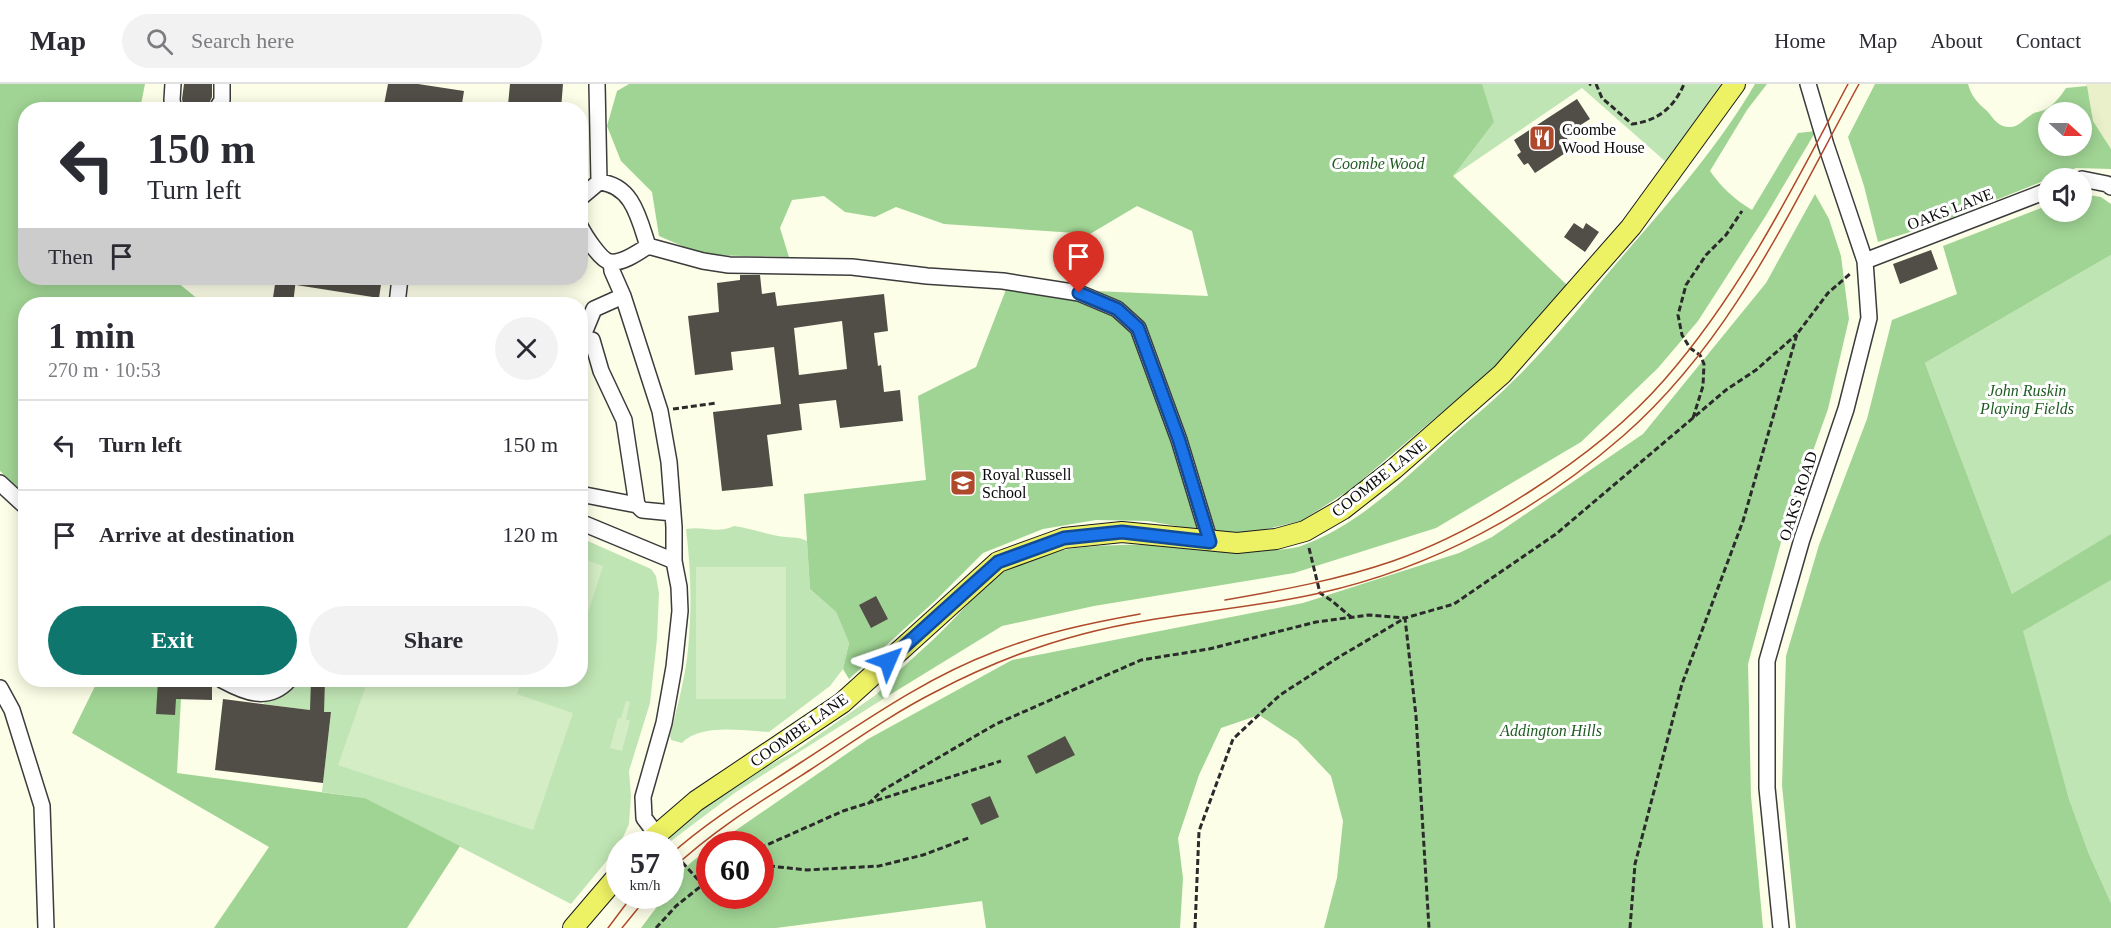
<!DOCTYPE html>
<html lang="en">
<head>
<meta charset="utf-8">
<style>
	:root { --surface:#fff; --page:#f2f2f3; --text:#2b2b33; --muted:#7c7c81; --line:#e1e1e2; --accent:#0f766e }
	body { margin:0; font-family:Georgia,serif; background:var(--page); color:var(--text); height:100vh; display:flex; flex-direction:column; font-size:22px; white-space:nowrap }
	* { box-sizing:border-box; margin:0 }
	p { font-size:20px; color:var(--muted) }
	.icon { flex:none; width:33px; height:33px; fill:none; stroke:currentColor; stroke-width:2; stroke-linecap:round; stroke-linejoin:round }
	.map { position:relative; flex:1; overflow:hidden }
	.details { position:absolute; left:18px; top:213px; width:570px; height:390px; display:flex; flex-direction:column; background:var(--surface); border-radius:24px; box-shadow:0 3px 15px #0003 }
	.details>* { flex:none }
	.guide { position:absolute; left:18px; top:18px; width:570px; height:183px; border-radius:24px; box-shadow:0 3px 15px #0003; background:#fff; color:var(--text); overflow:hidden }
	.needle { width:39px; rotate:111deg }
	.controls { position:absolute; left:2038px; top:18px; display:grid; gap:12px }
	.controls a { display:grid; place-items:center; width:54px; height:54px; border-radius:50%; background:var(--surface); box-shadow:0 3px 15px #0003; font-size:30px }
	.speed { position:absolute; left:606px; top:747px; display:flex; gap:12px; font-size:30px; font-weight:700; text-align:center }
	.speed>* { display:grid; place-content:center; width:78px; height:78px; border-radius:50%; background:var(--surface); box-shadow:0 3px 15px #0003; line-height:1 }
	.speed small { font-size:15px; font-weight:400 }
	.speed .limit { border:9px solid #d22; background:#fff; color:#111 }
	.pin { position:absolute; display:grid; place-items:center; width:51px; height:51px; color:#fff; margin:-62px -26px; border-radius:50% 50% 50% 0; rotate:-45deg; box-shadow:0 0 6px #0007 }
	.pin .icon { rotate:45deg }
	.me { position:absolute; width:66px; margin:-33px; rotate:47deg; stroke-linejoin:round; filter:drop-shadow(0 0 4px #0008) }
	.turn { display:flex; align-items:center; gap:21px; height:126px; padding:0 30px; font-size:27px }
	.turn .icon { width:78px; height:78px; stroke-width:2.5 }
	.turn b { display:block; font-size:42px; line-height:51px }
	.then { display:flex; align-items:center; height:57px; padding:0 30px; background:#0003; gap:12px; font-size:22px }
	.round { display:grid; place-items:center; flex:none; width:63px; height:63px; border-radius:32px; background:var(--page) }
	.head { display:flex; align-items:center; justify-content:space-between; height:102px; padding:0 30px }
	h1 { font-size:36px; font-weight:600; line-height:45px }
	.cta { display:flex; gap:12px; margin-top:auto; padding:12px 30px }
	.cta a { flex:1; height:69px; border-radius:36px; background:var(--accent); color:#fff; font-size:24px; font-weight:600; line-height:69px; text-align:center }
	.cta a+a { background:var(--page); color:var(--text) }
	ul { padding:0; list-style:none }
	li { display:flex; align-items:center; gap:18px; height:90px; padding:0 30px; border-top:2px solid var(--line) }
	li div { flex:1 }
	li b { display:block; font-size:22px }
	li em { font-style:normal }
	header { display:flex; align-items:center; gap:36px; box-sizing:border-box; height:84px; padding:0 30px; background:var(--surface); border-bottom:2px solid var(--line) }
	header strong { font-size:28px }
	nav { display:flex; gap:33px; margin-inline-start:auto; font-size:21px }
	.search { width:420px; height:54px; background:var(--page); display:flex; align-items:center; gap:15px; box-sizing:border-box; padding:0 21px; border-radius:33px; color:var(--muted); font-size:22px }
	.map>svg:first-child { display:block }
	.farmland { fill:#eaf1ca }
	.green { fill:#c0e5b4 }
	.forest { fill:#a0d494; fill-rule:evenodd }
	.pitch { fill:#d4edc5 }
	.building { fill:#514e47; fill-rule:evenodd }
	.lines { fill:none; stroke-linecap:round; stroke-linejoin:round }
	.minor-casing { stroke:#3c3c3c; stroke-width:18 }
	.major-casing { stroke:#1a1a1a; stroke-width:22 }
	.path { stroke:#2b2b2b; stroke-width:3; stroke-dasharray:6 3; stroke-linecap:butt }
	.minor { stroke:#fff; stroke-width:15 }
	.major { stroke:#edf164; stroke-width:20 }
	.tram { stroke:#b0492b; stroke-width:1.5 }
	.route-casing { stroke:#114b97; stroke-width:15 }
	.route { stroke:#1a73e8; stroke-width:10 }
	.labels { text-anchor:middle; dominant-baseline:central; stroke-width:6; stroke-linejoin:round; paint-order:stroke }
	.poi-label { font-size:16px; fill:#090909; stroke:#fff; text-anchor:start }
	.park-label { font-size:16px; font-style:italic; fill:#1f5c23; stroke:#fff }
	.street-label { font-size:16px; fill:#090909; stroke:#fff }
</style>
</head>
<body>
<header>
<strong>Map</strong>
<div class="search"><svg class="icon" aria-label="search" viewBox="0 0 24 24"><circle cx="10" cy="10" r="6"/><path d="M15 15l6 6"/></svg>Search here</div>
<nav><a>Home</a><a>Map</a><a>About</a><a>Contact</a></nav>
</header>
<div class="map">
<svg width="2111" height="844" viewBox="0 0 2111 844">
	<rect width="100%" height="100%" fill="#fcfee7"/>
	<path class="farmland" d="M2086,0h25v65l-18,-28z"/>
	<path class="green" d="M1248,0h473l-55,78 -84,-74 -129,88z
		M2111,171v648l-22,-49 -20,-55 -57,-205 -87,-231z
		M734,442c15,2 28,7 44,10 10,2 20,0 29,5l3,48 26,23 13,31 -6,26 -13,17 -61,46c-26,-1 -68,-9 -87,11l-11,-3 -1,-4c7,-28 15,-57 18,-86 4,-41 3,-81 -2,-121 19,-3 31,5 48,-3z
		M581,454l70,31 5,7 3,17 -2,46 -7,64 -21,68 2,25 -2,28 -10,22 -48,58 -206,-106 -43,-6 9,-79 -67,-9 1,-4 31,-20h284z
		M877,610l6,5 -147,93 -65,49 -3,-4 28,-25 41,-29 60,-33z"/>
	<path class="forest" d="M0,0h145l-5,25 -114,1v168h146l32,26h-178l-1,191 -25,-24z
		M629,0h853l12,38 -41,54 114,109 -67,78 -149,126 -50,32 -51,12 -51,-3 -51,-9 -52,-1 -53,9 -60,24 -47,47 -87,79 -6,-10 6,-26 -13,-31 -26,-23 -6,-95 122,-14 -8,-84 58,-29 31,-80 201,9 -16,-65 -55,-25 -47,28 -146,-10 -48,-17 -21,10 -30,-5 -21,-16 -32,4 -12,28 9,29 -86,-2 -44,-19 -7,-44 -31,-31 -14,-35 10,-35z
		M1755,0h12l-20,26 -37,61c11,16 25,29 42,39l46,-77 18,-2 -51,86 -67,104 -40,47 -77,74 -145,86 -142,45 -200,33 -92,20 -119,73 -6,-5c19,-22 41,-40 62,-60 23,-22 42,-48 70,-66 45,-27 127,-24 179,-22 26,1 91,8 113,0 56,-20 99,-63 142,-102 22,-21 47,-39 68,-61 42,-40 78,-88 116,-132 46,-53 93,-107 128,-167z
		M1875,0h93c3,11 9,19 18,26 6,6 9,13 17,16 14,4 17,-4 28,-11 3,-3 9,-3 13,-5 9,-4 17,-14 22,-22l21,-2 6,35 18,28v20l-35,-1 -140,56 -58,18 -14,-56 -16,-49zM2049,28h33v34h-33z
		M1815,110l14,25 12,37 8,63 -21,90 -45,126 -35,129 3,132 12,132h-439l13,-50 6,-57 -12,-45 -34,-36 -38,-25 -38,13 -22,47 -21,63 5,40 -3,50h-194l-4,-27 -206,27h-135l24,-32h5c1,-21 24,-36 39,-47l1,47h50v-52h-44l152,-105 144,-79 291,-57 156,-50 33,-16 151,-103 123,-151z
		M2082,110l19,3 10,7v51l-186,108 87,231 99,-60v46l-88,51 46,168 20,55 22,49v25h-315l-14,-143 4,-129 33,-111 48,-126 25,-99 65,-26 -14,-48 106,-41v7h33z
		M98,596h84l-5,93 188,25 95,48 -53,82h-193l55,-81 -197,-114z"/>
	<path class="pitch" d="M581,474l22,8 -22,68 -1,-76z
		M696,483h90v132h-90z
		M368,596h154l-5,14 56,19 -40,117 -195,-65z
		M626,617l4,1 -4,17 4,2 -8,30 -12,-3 8,-30h3z"/>
	<path class="building" d="M184,0h28v13l-6,13h-22l-2,-11z
		M388,0h30l46,7 -3,19h-78z
		M510,0h53l-2,25 -53,-4z
		M1577,15l13,20 -25,16 8,13 -38,25 -7,-10 -4,2 -7,-10 4,-3 -7,-12z
		M1574,139l9,6 3,-6 13,9 -14,20 -21,-15z
		M1931,166l7,19 -38,15 -7,-20z
		M740,191h20l2,19 13,-2 2,14 107,-12 4,37 -14,2 4,33 3,-1 3,27 16,-2 3,31 -63,7 -4,-28 -37,4 3,26 -35,5 6,51 -51,5 -9,-79 68,-8 -7,-57 -43,5 2,18 -38,5 -7,-59 31,-4 -2,-29 23,-3zM842,237l5,48 -48,6 -5,-47z
		M276,194h106l-3,20 -83,-13v-6l-3,25h-21z
		M876,512l12,23 -17,9 -12,-23z
		M158,596h54v20l-36,-1 -1,16 -19,-1z
		M311,596h14l-1,32h7l-8,71 -108,-13 8,-71 87,11z
		M1065,652l10,19 -39,19 -9,-18z
		M990,712l9,21 -18,8 -10,-21z"/>
	<g class="lines">
		<defs>
			<path id="minor" d="M173,0l-1,16 2,10
				M597,0l2,98
				M216,26l6,-10v-16
				M2082,95l25,5 4,3
				M580,114l19,-16c34,3 40,37 49,64 -9,6 -26,18 -38,16 -10,-2 -26,-28 -30,-36
				M648,162l55,15 26,4 123,2 75,9 76,5 76,12 38,16 21,19 41,112 31,102
				M1865,177l184,-71
				M611,178l1,9 11,25 37,115 9,51 5,65v34l5,26 1,24 -6,56 -10,56 -21,74 1,21 12,16
				M397,220l3,-26
				M582,254l12,-29 29,-13
				M580,255l2,-1 10,2 9,31 23,49 13,85
				M0,399l26,24
				M580,410l57,11 5,5 31,3
				M580,438l94,39
				M222,596c22,12 46,23 67,0
				M0,604l12,22 30,96 4,122
				M1781,844l-14,-140v-127l35,-122 44,-130 23,-91 -4,-57 -39,-116 -18,-61"/>
			<path id="major" d="M646,760l50,-43 146,-98 156,-141 66,-24 58,-6 115,11 39,-4 29,-8 38,-22 51,-40 108,-95 129,-147 104,-143
				M573,844l47,-55"/>
		</defs>
		<use href="#minor" class="minor-casing"/>
		<use href="#major" class="major-casing"/>
		<path class="path" d="M1596,0l6,14 30,26c25,-3 42,-16 52,-40
			M1589,1l2,-1
			M673,325l44,-6
			M1693,334l10,-32 1,-22 -4,-9 -10,-7 -8,-13 -4,-20 8,-30 20,-30 20,-20 16,-24
			M1309,464l11,45 12,8 19,16
			M868,720l15,-14 113,-66 145,-64 68,-11 107,-27 53,-7 36,3 49,-14 102,-70 170,-144 30,-20 41,-36
			M760,764l83,-37 158,-50
			M670,765l32,35
			M760,781l47,5 72,-4 44,-11 48,-18
			M656,844l20,-22 34,-27
			M1195,844l4,-97 34,-92 47,-44 59,-38 66,-39 11,98 13,212
			M1630,844l5,-64 47,-180 61,-163 54,-187 31,-41 23,-20"/>
		<use href="#minor" class="minor"/>
		<use href="#major" class="major"/>
		<path class="tram" d="M1225,516c57,-10 113,-20 168,-39 48,-17 93,-41 136,-69 50,-32 97,-68 136,-113 76,-87 129,-193 183,-295
			M670,771c40,-36 86,-63 130,-92 62,-40 125,-85 194,-111 48,-19 96,-29 146,-38
			M670,787c42,-40 91,-70 140,-101 41,-27 83,-57 127,-79 46,-24 96,-44 146,-57 77,-21 159,-23 237,-41 112,-25 216,-81 303,-157 109,-95 168,-228 236,-352
			M608,844l24,-32
			M622,844l26,-32"/>
	</g>
	<g class="lines">
		<defs>
			<path id="route" d="M888,577l110,-99 66,-24 58,-6 88,10 -31,-102 -41,-112 -21,-19 -38,-16"/>
		</defs>
		<use href="#route" class="route-casing"/>
		<use href="#route" class="route"/>
	</g>
	<defs>
		<symbol id="restaurant-square" viewBox="-11 -11 22 22"><rect x="-9" y="-9" width="18" height="18" rx="4" fill="#b0492b" stroke="#fff"/><path d="M-5-6h1v4h1v-4h1v4h1v-4h1v5L-1.5 .5V6h-2V.5L-5-1ZM5-6V6H3V1.5H1.5Q1.5-4 5-6Z" fill="#fff"/></symbol>
		<symbol id="school-square" viewBox="-11 -11 22 22"><rect x="-9" y="-9" width="18" height="18" rx="4" fill="#b0492b" stroke="#fff"/><path d="M0-5L7-2L0 1L-7-2ZM-4 1L0 2.5L4 1V4Q0 6-4 4Z" fill="#fff"/></symbol>
	</defs>
	<g fill-rule="evenodd">
		<use href="#restaurant-square" x="1527" y="39" width="30" height="30"/>
		<use href="#school-square" x="948" y="384" width="30" height="30"/>
	</g>
	<g class="labels">
		<g class="poi-label">
			<text x="1562" y="45">Coombe<tspan x="1562" dy="18">Wood House</tspan></text>
			<text x="982" y="390">Royal Russell<tspan x="982" dy="18">School</tspan></text>
		</g>
		<g class="park-label">
			<text x="1378" y="79">Coombe Wood</text>
			<text x="2027" y="306">John Ruskin<tspan x="2027" dy="18">Playing Fields</tspan></text>
			<text x="1551" y="646">Addington Hills</text>
		</g>
		<g class="street-label">
			<text transform="translate(1950 125) rotate(-21)">OAKS LANE</text>
			<text transform="translate(1379 394) rotate(-38)">COOMBE LANE</text>
			<text transform="translate(1798 412) rotate(-72)">OAKS ROAD</text>
			<text transform="translate(799 646) rotate(-35)">COOMBE LANE</text>
		</g>
	</g>
</svg>
<div class="controls">
<a><svg class="needle" viewBox="-14 -14 28 28"><path d="M0-13l5 13h-10z" fill="#e53935"/><path d="M0 13l5-13h-10z" fill="#7c7c81"/></svg></a>
<a><svg class="icon" aria-label="sound" viewBox="0 0 24 24"><path d="M4 9h4l5-4v14l-5-4H4zM17 9q2 3 0 6"/></svg></a>
</div>
<div class="speed"><div>57<small>km/h</small></div><div class="limit">60</div></div>
<div class="pin" style="left:1079px;top:209px;background:#d93025"><svg class="icon" aria-label="arrive" viewBox="0 0 24 24"><path d="M6 21V4h12l-3 4 3 4H6"/></svg></div>
<svg class="me" style="left:888px;top:577px" viewBox="-20 -20 40 40"><path d="M0-17L14 15 0 8-14 15z" fill="#1a73e8" stroke="#fff" stroke-width="4"/></svg>
<div class="guide">
<div class="turn"><svg class="icon" aria-label="left" viewBox="0 0 24 24"><path d="M17 20v-9H6M10 6l-5 5 5 5"/></svg><div><b>150 m</b>Turn left</div></div>
<div class="then">Then<svg class="icon" aria-label="arrive" viewBox="0 0 24 24"><path d="M6 21V4h12l-3 4 3 4H6"/></svg></div>
</div>
<section class="details">
<div class="head"><div><h1>1 min</h1><p>270 m · 10:53</p></div><a class="round"><svg class="icon" aria-label="close" viewBox="0 0 24 24"><path d="M6 6l12 12M18 6L6 18"/></svg></a></div>
<ul>
<li><svg class="icon" aria-label="left" viewBox="0 0 24 24"><path d="M17 20v-9H6M10 6l-5 5 5 5"/></svg><div><b>Turn left</b></div><em>150 m</em></li>
<li><svg class="icon" aria-label="arrive" viewBox="0 0 24 24"><path d="M6 21V4h12l-3 4 3 4H6"/></svg><div><b>Arrive at destination</b></div><em>120 m</em></li>
</ul>
<div class="cta"><a>Exit</a><a>Share</a></div>
</section>
</div>
</body>
</html>
